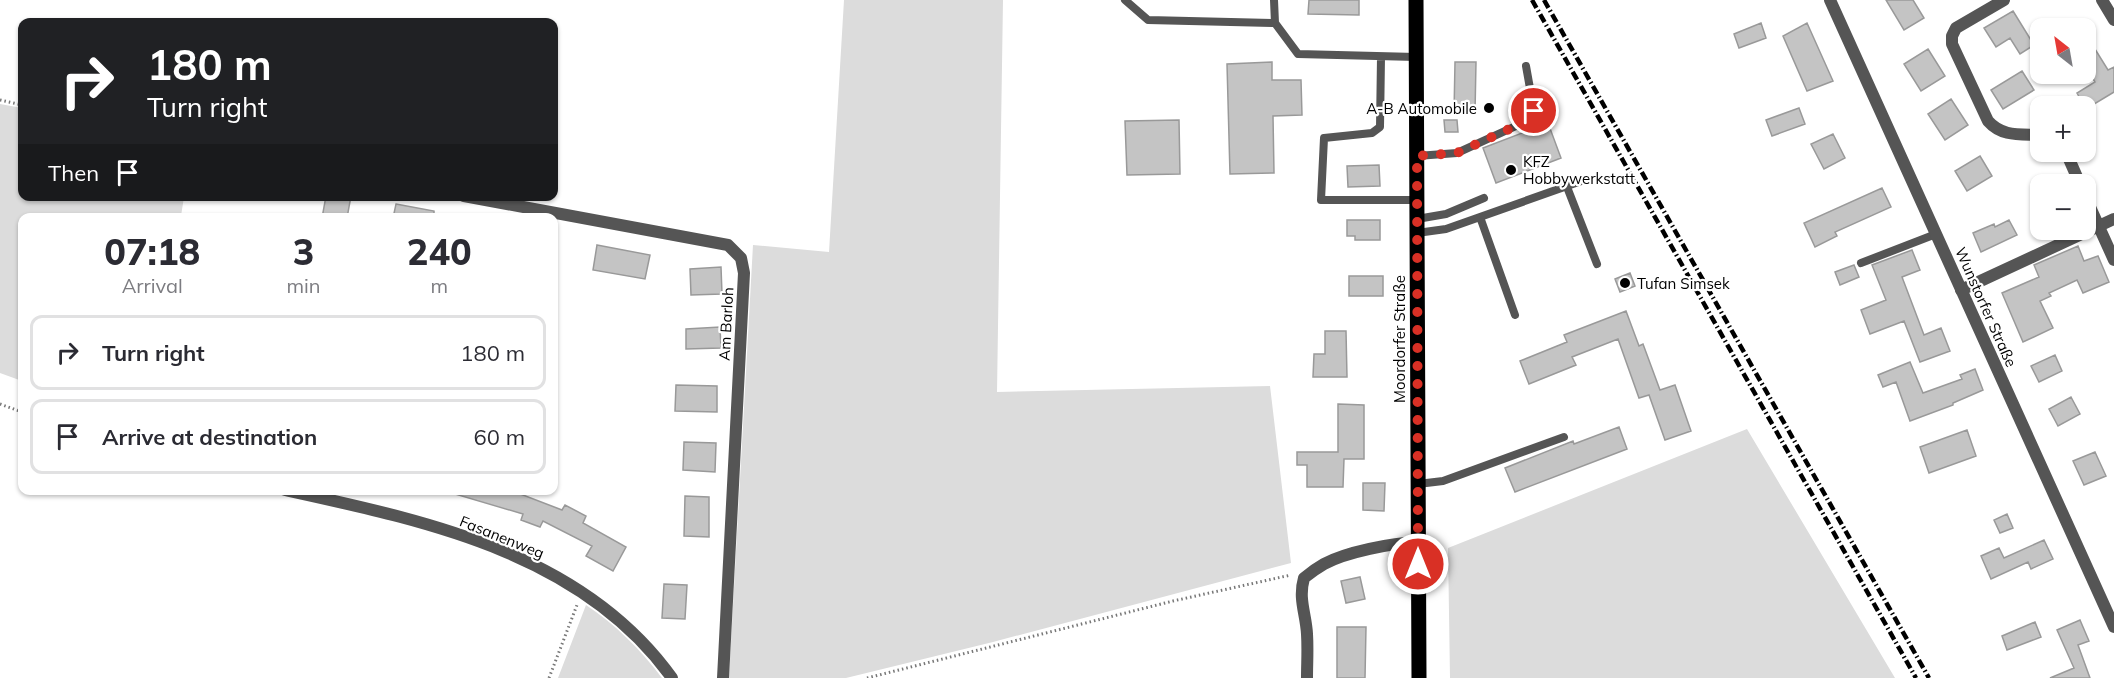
<!DOCTYPE html>
<html lang="en">
<head>
<meta charset="utf-8">
<style>
	:root { --surface:#fff; --page:#f7f7f7; --text:#2b2b33; --muted:#7c7c81; --line:#e1e1e2 }
	body { margin:0; font-family:Mulish,sans-serif; background:var(--page); color:var(--text); height:100vh; display:flex; flex-direction:column; font-size:22px; white-space:nowrap }
	* { box-sizing:border-box; margin:0 }
	p { font-size:20px; color:var(--muted) }
	.icon { flex:none; width:33px; height:33px; fill:none; stroke:currentColor; stroke-width:2; stroke-linecap:round; stroke-linejoin:round }
	.map { position:relative; flex:1; overflow:hidden }
	.side { position:absolute; left:18px; top:213px; width:540px; height:282px; display:flex; flex-direction:column; background:var(--surface); border-radius:12px; box-shadow:0 2px 4px #0004 }
	.side>* { flex:none }
	.top-card { position:absolute; left:18px; top:18px; width:540px; height:183px; border-radius:12px; box-shadow:0 2px 4px #0004; background:#202124; color:#fff; overflow:hidden }
	.needle { width:39px; rotate:329deg }
	.controls { position:absolute; left:2030px; top:18px; display:grid; gap:12px }
	.controls a { display:grid; place-items:center; width:66px; height:66px; border-radius:12px; background:var(--surface); box-shadow:0 2px 4px #0004; font-size:30px }
	.pin { position:absolute; display:grid; place-items:center; width:51px; height:51px; color:#fff; margin:-26px; border:3px solid #fff; border-radius:50%; box-shadow:0 2px 6px #0007 }
	.me { position:absolute; width:66px; margin:-33px; rotate:0deg; stroke-linejoin:round; filter:drop-shadow(0 0 4px #0008) }
	.turn { display:flex; align-items:center; gap:21px; height:126px; padding:0 30px; font-size:27px }
	.turn .icon { width:78px; height:78px; stroke-width:2.5 }
	.turn b { display:block; font-size:42px; line-height:51px }
	.then { display:flex; align-items:center; height:57px; padding:0 30px; background:#0003; gap:12px; font-size:22px }
	.eta { display:flex; justify-content:space-evenly; align-items:center; height:102px; text-align:center }
	.eta b { font-size:36px; font-weight:800; line-height:42px }
	ul { padding:0; list-style:none }
	li { display:flex; align-items:center; gap:18px; height:75px; margin:0 12px 9px; padding:0 18px; border:3px solid var(--line); border-radius:12px }
	li div { flex:1 }
	li b { display:block; font-size:22px }
	li em { font-style:normal }
	.map>svg:first-child { display:block }
	.green { fill:#dcdcdc }
	.building { fill:#c4c4c4; stroke:#999; stroke-width:1.5 }
	.lines { fill:none; stroke-linecap:round; stroke-linejoin:round }
	.path { stroke:#777; stroke-width:3; stroke-dasharray:1.5 3; stroke-linecap:butt }
	.service { stroke:#555; stroke-width:8 }
	.minor { stroke:#555; stroke-width:12 }
	.tertiary { stroke:#555; stroke-width:12 }
	.primary { stroke:#000; stroke-width:15 }
	.rail { stroke:#000; stroke-width:4.5; stroke-dasharray:9 3 1.5 3; stroke-linecap:butt }
	.route { stroke:#d93025; stroke-width:10; stroke-dasharray:0 18 }
	.poi-dot { fill:#000; stroke:#fff; stroke-width:2 }
	.labels { text-anchor:middle; dominant-baseline:central; stroke-width:4.5; stroke-linejoin:round; paint-order:stroke }
	.poi-label { font-size:15px; fill:#000; stroke:#fff; text-anchor:start }
	.street-label { font-size:15px; fill:#000; stroke:#fff }
</style>
</head>
<body>
<div class="map">
<svg width="2114" height="678" viewBox="0 0 2114 678">
	<rect width="100%" height="100%" fill="#fff"/>
	<path class="green" d="M844,0h159l-6,392 273,-6 21,177 -298,79 -147,36h-117l24,-433 76,7z
		M0,104l22,4v88l162,1 -3,19 7,1 -166,1v163l-22,-8z
		M1747,429l148,249h-445l-2,-130z
		M586,605c29,19 55,45 76,73h-104z"/>
	<path class="building" d="M1309,0h50v15l-51,-1z
		M1886,0h27l11,18 -20,12z
		M2013,11l21,34 -14,9 -10,-16 -14,9 -12,-19z
		M1761,23l5,15 -27,10 -5,-14z
		M1807,23l26,58 -26,10 -24,-55z
		M2085,33l23,37 6,-3v25l-28,17 -9,-16 18,-11 -10,-17z
		M1928,49l17,27 -24,15 -17,-27z
		M1272,62v18h29l1,35 -29,1 1,57 -44,1 -3,-110z
		M1455,62h21l-1,51h-21z
		M2022,71l12,19 -31,19 -12,-19z
		M1951,99l17,26 -23,15 -17,-26z
		M1799,108l6,16 -33,12 -6,-16z
		M1179,120l1,54 -53,1 -2,-54z
		M1444,120h13l1,12h-13z
		M1548,123l13,35 -65,25 -13,-35z
		M1833,134l12,24 -21,11 -13,-25z
		M1980,156l12,20 -25,15 -12,-20z
		M1379,165l1,21 -32,1 -1,-21z
		M1882,188l9,19 -56,25 2,4 -22,11 -11,-24z
		M326,196h25l-4,22h-25z
		M396,204l38,7v7h-41z
		M1347,220h33v20h-25v-4h-8z
		M2009,220l8,15 -36,17 -8,-19 21,-9 1,3z
		M597,245l53,10 -5,24 -52,-9z
		M2078,246l6,15 14,-5 11,26 -26,11 -6,-13 -28,13 2,3 -11,5 13,27 -30,14 -21,-49 37,-16 -5,-12z
		M1912,250l8,20 -18,7 22,58 17,-7 9,23 -30,11 -16,-41 -34,13 -9,-24 25,-10 -14,-35z
		M1854,265l5,12 -19,8 -5,-13z
		M721,267l1,27 -31,1 -1,-26z
		M1630,273l5,13 -15,6 -5,-13z
		M1349,276h34v20h-34z
		M1626,311l13,35 4,-2 17,46 15,-5 16,46 -26,9 -16,-45 -10,3 -21,-59 -46,18 4,8 -47,19 -9,-23 47,-19 -3,-7z
		M720,327l1,21 -35,1v-20z
		M1325,331h21l1,46h-34l1,-23h11z
		M2055,355l7,16 -23,11 -8,-16z
		M1910,362l13,31 39,-14 -2,-4 15,-6 8,21 -30,13v2l-43,16 -14,-39 -13,5 -5,-12z
		M676,385l41,1v26l-42,-1z
		M2071,397l9,17 -22,12 -9,-17z
		M1338,404l26,1v54h-20l-1,28h-36v-22h-10v-13h41z
		M1619,427l8,22 -112,43 -10,-24 68,-27 1,3z
		M1967,430l9,26 -47,17 -9,-26z
		M684,442l32,1 -1,29 -32,-2z
		M2095,452l11,24 -22,9 -11,-24z
		M1363,483h22l-1,28 -21,-1z
		M455,490h55l52,20 3,-5 21,11 -3,7 43,24 -13,24 -27,-15 6,-10 -49,-25 -3,6 -19,-7 2,-6 -68,-20z
		M685,496l24,1v40l-25,-1z
		M2007,514l6,14 -13,5 -6,-13z
		M2044,540l9,19 -22,10 -3,-7 -37,17 -10,-23 18,-8 5,10z
		M1360,577l5,22 -19,4 -5,-22z
		M664,584l23,1 -2,34 -23,-1z
		M2080,620l9,21 -11,4 12,33h-40l24,-10 -17,-38z
		M2035,622l6,15 -34,13 -5,-14z
		M1337,627h29l-1,51h-28z"/>
	<g class="lines">
		<path class="path" d="M0,100l22,5
			M0,404l22,8
			M549,678l28,-73
			M867,678l306,-77 118,-26"/>
		<path class="service" d="M1125,0l23,20 127,3
			M1274,0l1,23 23,31 118,3
			M1381,57l-1,70 -8,6 -48,5 -3,62h96
			M1417,156l40,-3 74,-34 3,-8 -8,-45
			M1567,187l30,77
			M1480,217l35,98
			M1417,219l29,-5 38,-16
			M1417,233l29,-4 141,-50
			M1861,263l75,-29
			M1418,484l25,-3 121,-44"/>
		<path class="minor" d="M2004,0l-48,28 -4,8v8l36,77c14,16 32,13 52,14
			M2102,0l12,20
			M2066,152l14,32
			M464,196l264,49 13,13 3,15 -21,405
			M2085,196l29,64
			M1961,290l153,-71
			M285,490c141,31 298,63 387,188
			M1307,678c0,-14 1,-29 0,-44 -1,-20 -9,-35 -3,-56 6,-5 13,-10 20,-14 22,-12 68,-21 94,-22"/>
		<path class="tertiary" d="M1830,0l284,627"/>
		<path class="primary" d="M1416,0l3,678"/>
		<path class="rail" d="M1532,0l384,678
			M1544,0l385,678"/>
	</g>
	<g class="lines">
		<path class="route" d="M1418,564l-1,-408 40,-3 74,-34 3,-8"/>
	</g>
	<g class="poi-dot">
		<circle cx="1489" cy="108" r="6"/>
		<circle cx="1511" cy="170" r="6"/>
		<circle cx="1625" cy="283" r="6"/>
	</g>
	<g class="labels">
		<g class="poi-label">
			<text x="1477" y="108" text-anchor="end">A-B Automobile</text>
			<text x="1523" y="161">KFZ<tspan x="1523" dy="17">Hobbywerkstatt</tspan></text>
			<text x="1637" y="283">Tufan Simsek</text>
		</g>
		<g class="street-label">
			<text transform="translate(1986 307) rotate(66)">Wunstorfer Straße</text>
			<text transform="translate(726 324) rotate(-87)">Am Barloh</text>
			<text transform="translate(1399 339) rotate(-90)">Moordorfer Straße</text>
			<text transform="translate(502 537) rotate(22)">Fasanenweg</text>
		</g>
	</g>
</svg>
<div class="controls">
<a><svg class="needle" viewBox="-14 -14 28 28"><path d="M0-13l5 13h-10z" fill="#e53935"/><path d="M0 13l5-13h-10z" fill="#7c7c81"/></svg></a>
<a>+</a>
<a>−</a>
</div>
<div class="pin" style="left:1534px;top:111px;background:#d93025"><svg class="icon" aria-label="arrive" viewBox="0 0 24 24"><path d="M6 21V4h12l-3 4 3 4H6"/></svg></div>
<svg class="me" style="left:1418px;top:564px" viewBox="-20 -20 40 40"><circle r="17" fill="#d93025" stroke="#fff" stroke-width="3"/><path d="M0-11L8 9 0 5-8 9z" fill="#fff"/></svg>
<div class="top-card">
<div class="turn"><svg class="icon" aria-label="right" viewBox="0 0 24 24"><path d="M7 20v-9h11M14 6l5 5-5 5"/></svg><div><b>180 m</b>Turn right</div></div>
<div class="then">Then<svg class="icon" aria-label="arrive" viewBox="0 0 24 24"><path d="M6 21V4h12l-3 4 3 4H6"/></svg></div>
</div>
<section class="side">
<div class="eta">
<div><b>07:18</b><p>Arrival</p></div>
<div><b>3</b><p>min</p></div>
<div><b>240</b><p>m</p></div>
</div>
<ul>
<li><svg class="icon" aria-label="right" viewBox="0 0 24 24"><path d="M7 20v-9h11M14 6l5 5-5 5"/></svg><div><b>Turn right</b></div><em>180 m</em></li>
<li><svg class="icon" aria-label="arrive" viewBox="0 0 24 24"><path d="M6 21V4h12l-3 4 3 4H6"/></svg><div><b>Arrive at destination</b></div><em>60 m</em></li>
</ul>
</section>
</div>
</body>
</html>
